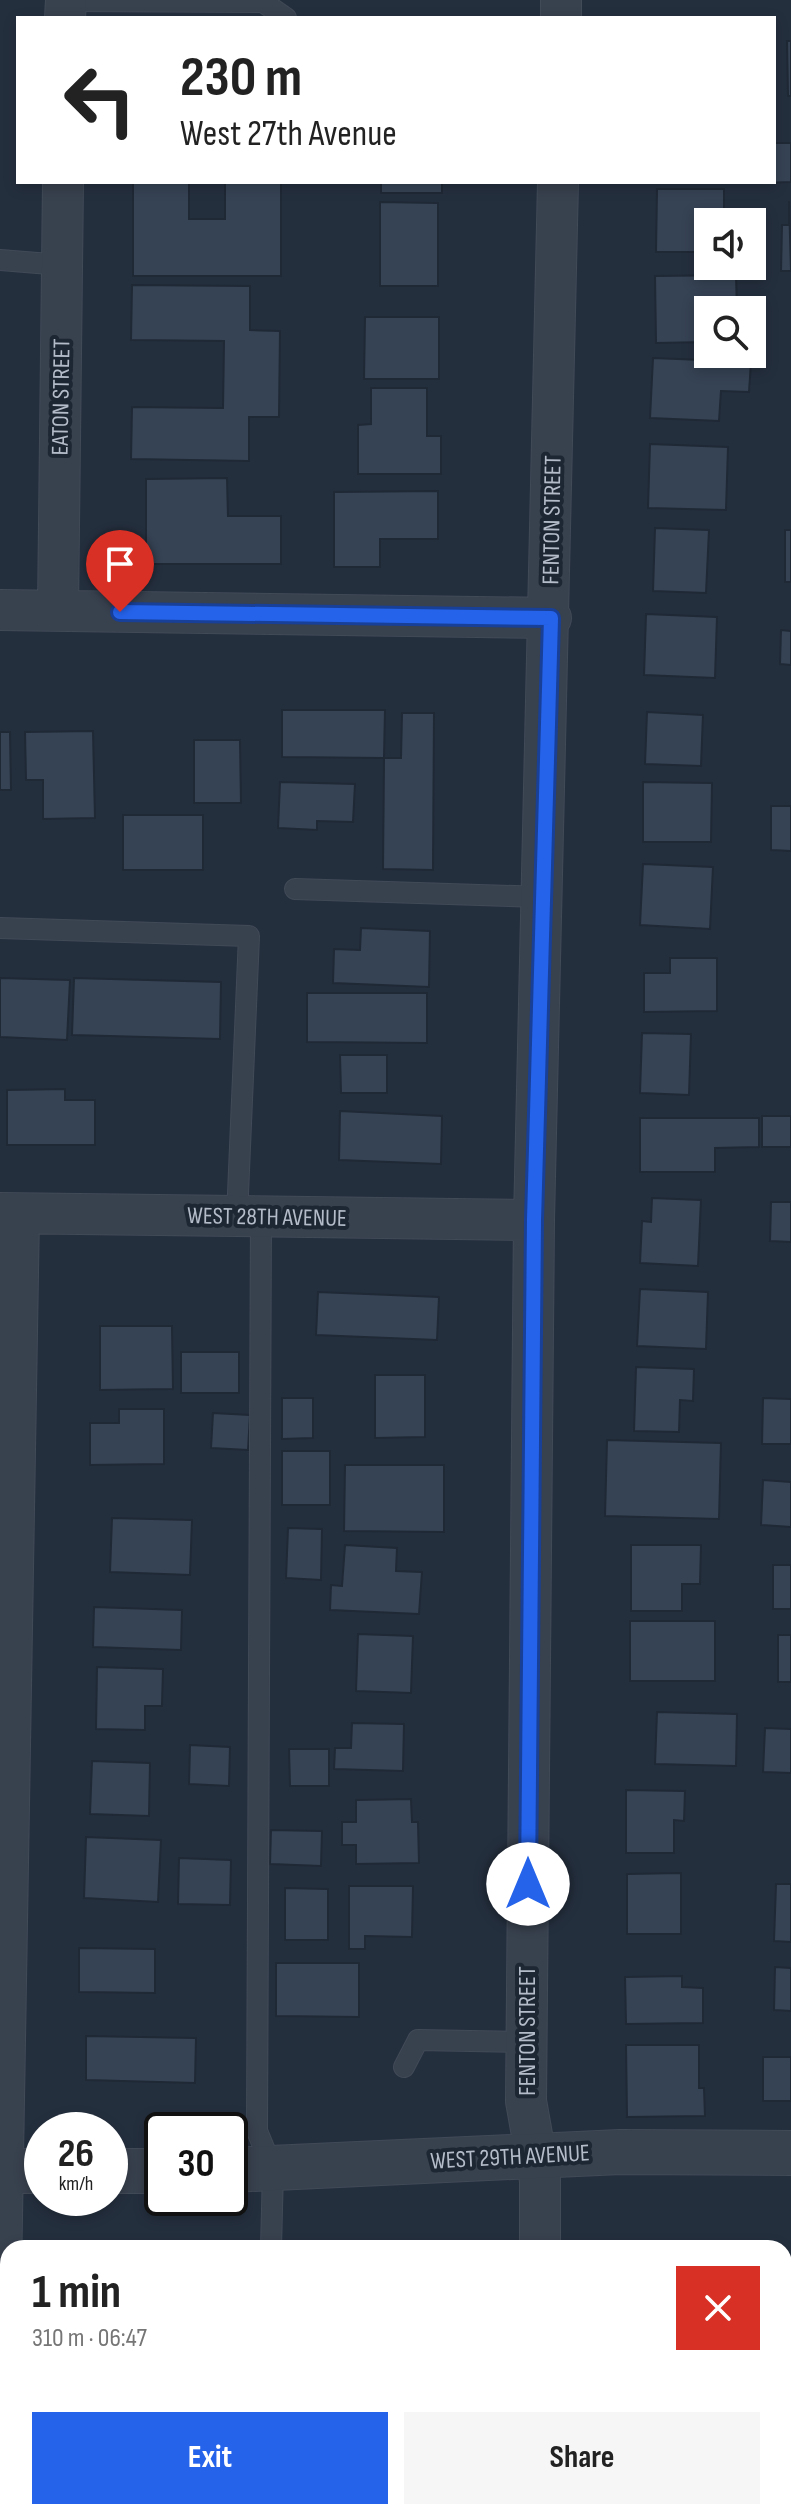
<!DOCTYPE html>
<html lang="en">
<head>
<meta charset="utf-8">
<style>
	:root { --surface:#fff; --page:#f6f6f6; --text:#222; --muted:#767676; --accent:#2563eb }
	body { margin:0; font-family:"Sofia Sans Condensed",sans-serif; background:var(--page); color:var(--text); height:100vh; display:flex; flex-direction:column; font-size:30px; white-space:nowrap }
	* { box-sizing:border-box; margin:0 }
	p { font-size:26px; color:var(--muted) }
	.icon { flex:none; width:44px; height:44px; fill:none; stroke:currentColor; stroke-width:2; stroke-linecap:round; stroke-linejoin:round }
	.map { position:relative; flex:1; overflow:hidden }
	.sheet { position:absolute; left:0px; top:2240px; width:792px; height:280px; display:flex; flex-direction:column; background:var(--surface); border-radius:24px 24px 0 0; box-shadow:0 4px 12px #0003 }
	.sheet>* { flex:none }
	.top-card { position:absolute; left:16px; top:16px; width:760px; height:168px; border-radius:0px; box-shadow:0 4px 12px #0003; background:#fff; color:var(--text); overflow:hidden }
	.controls { position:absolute; left:694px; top:208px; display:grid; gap:16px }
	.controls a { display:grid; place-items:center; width:72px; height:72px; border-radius:0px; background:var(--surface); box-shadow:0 4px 12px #0003; font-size:40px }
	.speed { position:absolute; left:24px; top:2112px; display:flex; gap:16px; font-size:40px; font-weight:700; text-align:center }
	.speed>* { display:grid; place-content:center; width:104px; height:104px; border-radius:50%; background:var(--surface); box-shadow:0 4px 12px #0003; line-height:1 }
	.speed small { font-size:20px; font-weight:400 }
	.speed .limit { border:4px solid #111; border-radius:12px; background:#fff; color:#111 }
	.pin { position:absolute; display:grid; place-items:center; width:68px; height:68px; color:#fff; margin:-82px -34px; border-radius:50% 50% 50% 0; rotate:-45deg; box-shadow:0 0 8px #0007 }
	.pin .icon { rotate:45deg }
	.me { position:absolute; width:88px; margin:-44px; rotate:0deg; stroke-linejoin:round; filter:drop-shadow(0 0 6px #0008) }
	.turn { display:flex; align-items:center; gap:28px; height:168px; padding:0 32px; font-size:36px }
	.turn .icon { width:104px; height:104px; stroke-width:2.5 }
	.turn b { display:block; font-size:56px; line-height:68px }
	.round { display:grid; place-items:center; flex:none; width:84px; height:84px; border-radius:0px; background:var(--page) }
	.summary { display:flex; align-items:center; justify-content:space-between; height:136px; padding:0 32px }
	h1 { font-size:48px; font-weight:700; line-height:60px }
	.primary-button { display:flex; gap:16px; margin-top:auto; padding:16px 32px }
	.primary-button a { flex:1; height:92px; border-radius:0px; background:var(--accent); color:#fff; font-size:32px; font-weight:700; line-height:92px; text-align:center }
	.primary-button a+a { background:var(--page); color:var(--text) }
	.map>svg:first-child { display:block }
	.water { fill:#17263c }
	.building { fill:#364354; stroke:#1f2835; stroke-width:2 }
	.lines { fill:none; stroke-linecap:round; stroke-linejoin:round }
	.service-casing { stroke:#414a57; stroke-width:22 }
	.minor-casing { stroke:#414a57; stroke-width:42 }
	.tertiary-casing { stroke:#414a57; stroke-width:46 }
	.service { stroke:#38414e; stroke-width:20 }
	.minor { stroke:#38414e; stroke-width:40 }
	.tertiary { stroke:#38414e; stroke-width:44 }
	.route-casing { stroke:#184099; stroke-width:20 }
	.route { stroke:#2563eb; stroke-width:14 }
	.labels { text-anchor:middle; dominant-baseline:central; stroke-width:8; stroke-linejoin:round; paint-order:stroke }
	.street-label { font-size:24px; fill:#b4bcc9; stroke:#1d2633 }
</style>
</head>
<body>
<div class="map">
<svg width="791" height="2520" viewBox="0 0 791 2520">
	<rect width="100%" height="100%" fill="#242f3e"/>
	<path class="water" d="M784,2269h7v251h-134v-8h127z"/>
	<path class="building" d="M787,41h4v55h-3z
		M774,143h17v39l-28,1 11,-1z
		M133,182h56v37h36v-37h56v94h-148z
		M381,182h61v11h-61z
		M657,189h67v33h-16v30h-52z
		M789,201l2,70h-10l1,-46h7z
		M380,202l58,1v83h-58z
		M736,275l1,35h-29v32l-52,1 -1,-67z
		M132,285l118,1v44l30,1 -1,86h-30v44l-118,-2 1,-52 91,1 1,-67 -93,-1z
		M365,317h74v62h-75z
		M653,358l98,4 -2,30 -28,-1 -2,30 -69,-3z
		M371,388h56v48h14v38h-83v-49l13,-1z
		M650,444l78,3 -2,63 -78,-2z
		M227,478l1,38h53v48h-135v-85z
		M438,491v48h-58v28h-46v-75z
		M655,528l54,2 -3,63 -53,-2z
		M785,530h6v52h-6z
		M646,614l71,3 -2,61 -71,-3z
		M781,630l10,1v34l-11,-1z
		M282,710h103l-1,48 -102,-1z
		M647,712l56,3 -2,51 -56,-2z
		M402,713h32l-1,157 -50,-1 1,-111h17z
		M93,731l2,87 -52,1v-39h-17l-1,-48z
		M0,732h10l1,58h-11z
		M194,740h46l1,63h-47z
		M280,782l75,2 -2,38 -36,-1v9l-39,-2z
		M643,782l69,1 -1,59h-68z
		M771,806h20v45l-20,-1z
		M123,815h80v55h-80z
		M643,864l70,3 -3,62 -70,-4z
		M361,928l69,3 -1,56 -96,-4 1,-34 26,1z
		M670,958h47v53l-73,1v-39h26z
		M0,978l70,2 -3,60 -67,-3z
		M74,978l147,4 -1,57 -148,-4z
		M307,993h120v50l-120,-1z
		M642,1033l49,1 -2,61 -49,-2z
		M340,1055h47v38h-46z
		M65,1089v11h30v45h-88v-55z
		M340,1111l102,5 -1,48 -102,-4z
		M762,1116h29v31h-29z
		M640,1118h119v29l-44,1v24h-75z
		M652,1198l49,2 -3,66 -58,-3 2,-42 9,1z
		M771,1202h20v40l-21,-1z
		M640,1289l68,3 -2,57 -69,-3z
		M318,1292l121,5 -2,43 -121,-5z
		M100,1326h72l1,63 -73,1z
		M181,1352h58v41h-58z
		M636,1367l58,2 -1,32 -13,-1 -1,32 -45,-1z
		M375,1375h50v62l-50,1z
		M282,1398h31v40l-31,1z
		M763,1398l28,1v45h-29z
		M119,1409h45v55l-74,1v-42h29z
		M213,1413l37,2 -2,35 -37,-2z
		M607,1440l114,3 -2,76 -114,-3z
		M282,1451h48v54h-48z
		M345,1465h99v67l-100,-1z
		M763,1480l28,2v45l-30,-2z
		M112,1518l80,2 -2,55 -80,-3z
		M288,1528l34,1 -1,51 -35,-2z
		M345,1545l52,3 -1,23 26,1 -3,42 -89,-4 1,-25 11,1z
		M631,1545h70l-1,39h-18v27h-51z
		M773,1565h18v44h-18z
		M94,1607l88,3 -1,40 -88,-3z
		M630,1621h85v60h-85z
		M358,1634l55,2 -2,57 -55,-2z
		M778,1635h13v47h-13z
		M97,1667l66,2 -1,37h-17v24l-49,-1z
		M657,1712l80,2 -1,52 -81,-2z
		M352,1723l52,1 -1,47 -69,-2 1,-21h16z
		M765,1728l26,1v44l-28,-1z
		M190,1745l40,2 -1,39 -40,-2z
		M289,1749h40v37h-39z
		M92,1761l58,2 -1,53 -59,-2z
		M626,1790l59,1 -1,30 -10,-1v33h-48z
		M411,1799l1,23h6l1,41 -63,1v-19h-14v-23h14v-22z
		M271,1830l51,1 -1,35 -51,-2z
		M86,1837l75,3 -3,62 -74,-4z
		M179,1858l52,2 -1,45 -52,-1z
		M681,1873v61h-54v-60z
		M776,1884h15v58l-17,-1z
		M349,1886h64l-1,51 -47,-1v13h-16z
		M285,1888l43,1v51h-43z
		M79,1948l76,1v44l-76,-1z
		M276,1963h83v54l-83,-1z
		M775,1967l16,1v43l-17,-1z
		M682,1976v11l21,1v35l-77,1 -1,-47z
		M86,2036l110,2 -1,45 -109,-3z
		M626,2045h73v43h5l1,28 -78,1z
		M763,2057h28v44h-28z
		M205,2512h45v8h-45z
		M291,2512h82v8h-82z
		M395,2513h33v7h-33z
		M90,2517l93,1v2h-93z"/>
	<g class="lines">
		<defs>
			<path id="service" d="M260,0l26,18
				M66,1l194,1
				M0,260l62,5
				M295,889l248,8
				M0,928l249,8 -12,281
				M261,1217l-4,914 16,39 -2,78
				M404,2067l14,-27 109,2
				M267,2520v-8"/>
			<path id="minor" d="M65,18l1,-18
				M561,18v-18
				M0,610l551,8
				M58,611l5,-429
				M0,1213l534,7
				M540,2248v-68l-14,-79 8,-881 24,-1038
				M0,2335l19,-1121
				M536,2520v-8"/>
			<path id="tertiary" d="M230,2170l390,-18 171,1
				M0,2171h42
				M110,2171h52"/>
		</defs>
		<use href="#service" class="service-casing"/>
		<use href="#minor" class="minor-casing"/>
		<use href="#tertiary" class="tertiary-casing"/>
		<use href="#service" class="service"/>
		<use href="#minor" class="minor"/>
		<use href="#tertiary" class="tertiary"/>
	</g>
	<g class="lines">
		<defs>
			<path id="route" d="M120,612l431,6 -17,602 -6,664"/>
		</defs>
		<use href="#route" class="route-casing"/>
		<use href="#route" class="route"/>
	</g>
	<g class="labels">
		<g class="street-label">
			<text transform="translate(61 397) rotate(-89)">EATON STREET</text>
			<text transform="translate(552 520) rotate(-89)">FENTON STREET</text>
			<text transform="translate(267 1217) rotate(1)">WEST 28TH AVENUE</text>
			<text transform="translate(527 2031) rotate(-90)">FENTON STREET</text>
			<text transform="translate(510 2157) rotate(-3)">WEST 29TH AVENUE</text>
		</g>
	</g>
</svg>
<div class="controls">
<a><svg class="icon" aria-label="sound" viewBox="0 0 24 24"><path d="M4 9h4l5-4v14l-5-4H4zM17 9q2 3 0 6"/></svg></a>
<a><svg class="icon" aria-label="search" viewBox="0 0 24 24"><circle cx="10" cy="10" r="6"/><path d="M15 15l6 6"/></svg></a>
</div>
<div class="speed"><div>26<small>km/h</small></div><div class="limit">30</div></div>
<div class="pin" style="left:120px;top:612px;background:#d93025"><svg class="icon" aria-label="arrive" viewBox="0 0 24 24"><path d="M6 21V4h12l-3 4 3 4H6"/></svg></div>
<svg class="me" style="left:528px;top:1884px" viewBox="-20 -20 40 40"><circle r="19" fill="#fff"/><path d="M0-13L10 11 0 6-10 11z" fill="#2563eb"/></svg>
<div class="top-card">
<div class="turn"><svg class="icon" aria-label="left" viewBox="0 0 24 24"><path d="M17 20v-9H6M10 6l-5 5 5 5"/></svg><div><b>230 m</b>West 27th Avenue</div></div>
</div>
<section class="sheet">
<div class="summary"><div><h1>1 min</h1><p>310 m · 06:47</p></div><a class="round" style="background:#d93025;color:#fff"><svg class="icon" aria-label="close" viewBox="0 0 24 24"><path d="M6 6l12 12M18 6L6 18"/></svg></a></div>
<div class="primary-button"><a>Exit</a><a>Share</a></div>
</section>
</div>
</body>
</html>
